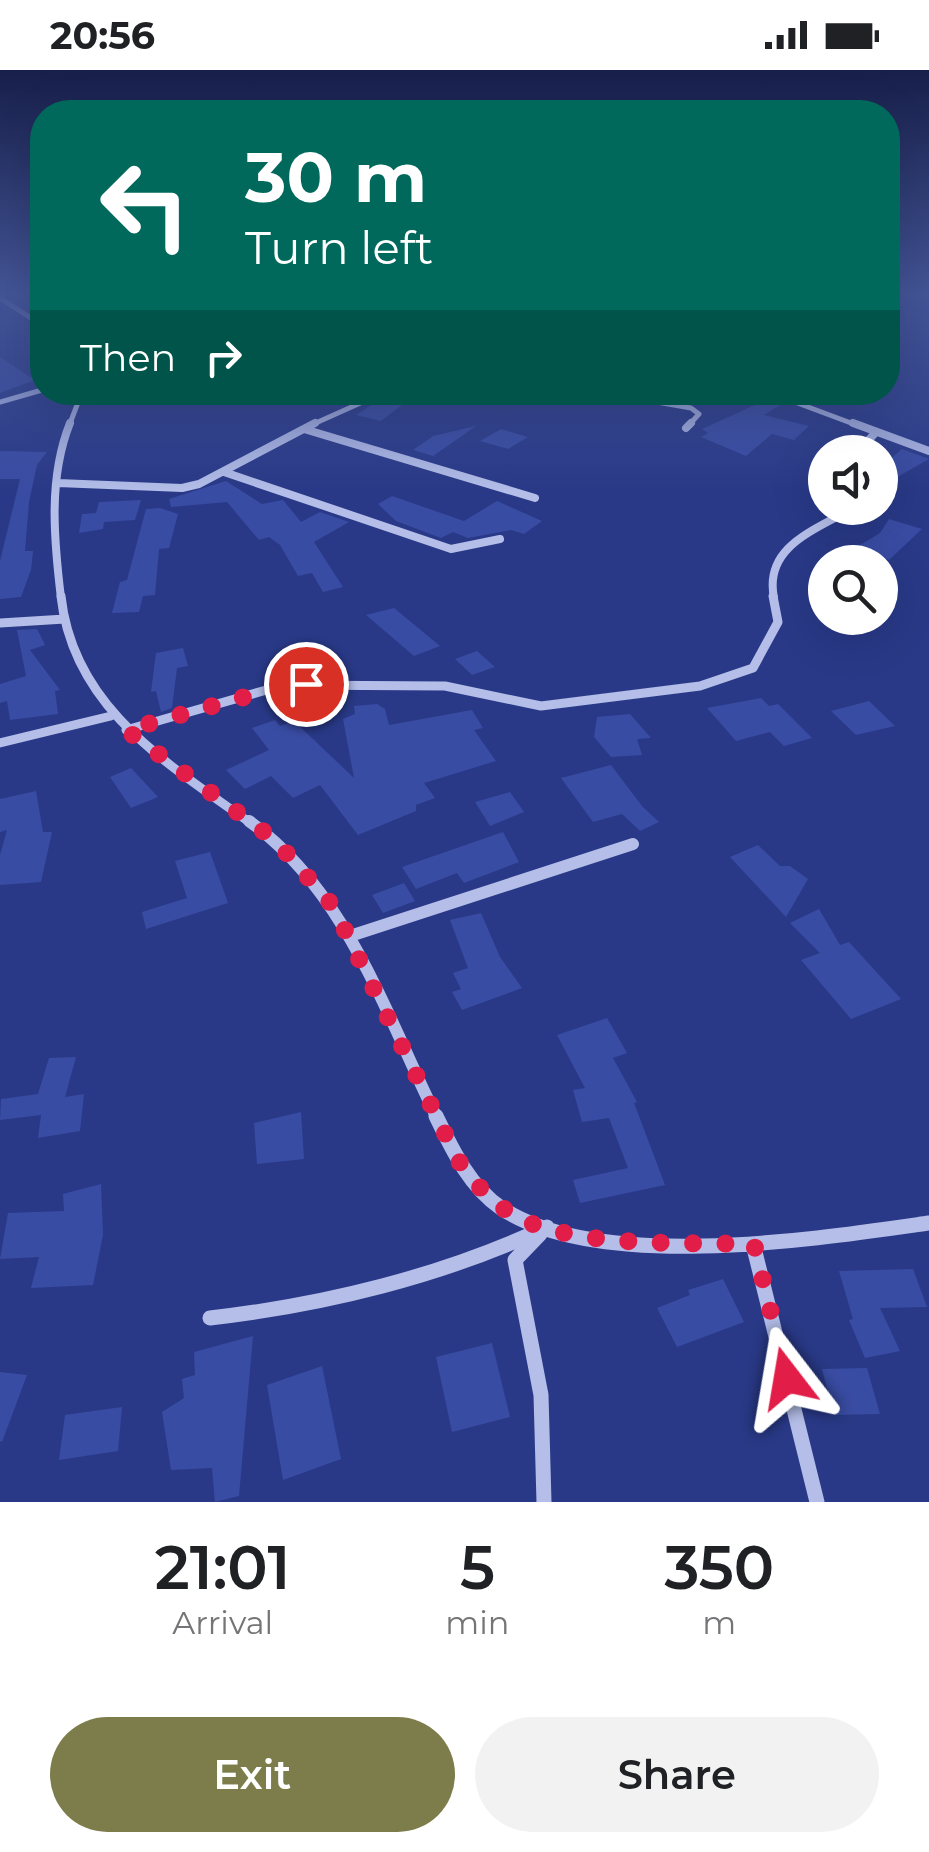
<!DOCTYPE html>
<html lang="en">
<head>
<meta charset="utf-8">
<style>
	:root { --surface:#fff; --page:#f2f2f2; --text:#202124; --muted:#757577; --accent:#7d7d4b }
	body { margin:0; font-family:Montserrat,sans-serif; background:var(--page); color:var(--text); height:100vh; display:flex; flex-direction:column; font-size:38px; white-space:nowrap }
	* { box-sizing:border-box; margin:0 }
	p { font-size:32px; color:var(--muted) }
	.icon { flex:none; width:55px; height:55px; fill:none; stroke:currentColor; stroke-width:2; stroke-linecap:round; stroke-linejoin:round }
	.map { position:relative; height:1432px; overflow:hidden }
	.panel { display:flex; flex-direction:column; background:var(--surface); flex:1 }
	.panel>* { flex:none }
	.banner { position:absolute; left:30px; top:30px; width:870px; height:305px; border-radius:40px; box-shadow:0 10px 40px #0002; background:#00695c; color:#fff; overflow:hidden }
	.fabs { position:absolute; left:808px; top:365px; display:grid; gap:20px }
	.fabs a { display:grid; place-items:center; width:90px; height:90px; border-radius:50%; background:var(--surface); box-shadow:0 10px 40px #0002; font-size:50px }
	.pin { position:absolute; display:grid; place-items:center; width:85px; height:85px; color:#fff; margin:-42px; border:5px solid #fff; border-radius:50%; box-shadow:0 2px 10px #0007 }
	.me { position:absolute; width:110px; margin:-55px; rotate:346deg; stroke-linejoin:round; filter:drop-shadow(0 0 8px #0008) }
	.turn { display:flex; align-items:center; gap:35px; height:210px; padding:0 50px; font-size:45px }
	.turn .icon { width:130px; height:130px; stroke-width:2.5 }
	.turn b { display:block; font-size:70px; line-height:85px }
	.then { display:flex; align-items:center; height:95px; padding:0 50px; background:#0003; gap:20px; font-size:38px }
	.eta { display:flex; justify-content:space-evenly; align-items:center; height:170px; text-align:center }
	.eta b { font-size:60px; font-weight:600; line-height:70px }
	.cta { display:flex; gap:20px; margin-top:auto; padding:20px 50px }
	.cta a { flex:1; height:115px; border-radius:60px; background:var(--accent); color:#fff; font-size:40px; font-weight:600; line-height:115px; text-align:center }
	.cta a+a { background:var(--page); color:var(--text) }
	.status { display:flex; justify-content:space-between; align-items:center; height:70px; padding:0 50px; background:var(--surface); direction:ltr }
	.status svg { height:28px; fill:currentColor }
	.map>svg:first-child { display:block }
	.building { fill:#394ca3 }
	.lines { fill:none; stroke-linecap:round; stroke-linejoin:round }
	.minor-far4 { stroke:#b4bee8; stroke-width:5 }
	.minor-far3 { stroke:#b4bee8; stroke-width:8 }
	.minor-far2 { stroke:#b4bee8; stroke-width:9 }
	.minor-far1 { stroke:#b4bee8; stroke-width:12 }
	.minor { stroke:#b4bee8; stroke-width:15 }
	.route { stroke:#e11d48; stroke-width:18; stroke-dasharray:0 32.4 }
</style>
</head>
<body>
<div class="status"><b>20:56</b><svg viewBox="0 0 49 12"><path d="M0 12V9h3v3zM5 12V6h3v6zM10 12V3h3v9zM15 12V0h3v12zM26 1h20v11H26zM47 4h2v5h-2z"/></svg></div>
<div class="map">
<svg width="929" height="1432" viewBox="0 0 929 1432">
	<rect width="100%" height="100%" fill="#293987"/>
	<path class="building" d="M0,287l35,23 -35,13z
		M391,322h28l-38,29 -25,-6z
		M768,329l14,5 -18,11 45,11 -15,14 -22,-6 -26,22 -45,-19 7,-4 -6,-4z
		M476,356l-43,30 -20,-6 20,-14z
		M501,359l27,8 -20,12 -28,-8z
		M902,379l27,10 -49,28v-27h9z
		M0,381l47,1 -10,13 -8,37 -4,49h8l-2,19 -10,27 -21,2v-38l20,-82h-20z
		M226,411l36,23 21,-4 18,22 19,-10 29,10 -35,20 29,45 -20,5 -11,-19 -14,3 -18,-31 -11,-8 -10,3 -32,-38 -56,5 -2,-8z
		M392,426l72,25 33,-20 45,20 -18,13 -13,-4 -43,8 -15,-6 -12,6 -45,-17 -18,-17z
		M141,430l-6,20 -31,2 -1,7 -24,4 3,-19 14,-1 3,-11z
		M160,438l18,6 -9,34 -10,1 -4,46 -12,1 -4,16 -27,1 8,-31 7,-2 19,-71z
		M889,449l33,10 -33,31 -32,-13 23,-14z
		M394,538l46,38 -26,10 -48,-41z
		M37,559l8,16 -15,5 30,40 -5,1 3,23 -48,6 -3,-19 -7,2v-19l26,-8 -9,-46z
		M183,578l5,18 -11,2 -5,40 -11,4 -5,-21 -5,1 5,-39z
		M477,581l18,16 -23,8 -17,-16z
		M761,628l8,8 9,-2 34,34 -28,8 -14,-14 -34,9 -29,-33z
		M869,631l26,25 -39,9 -25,-24z
		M377,634l8,5 4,16 83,-15 11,18 -9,2 22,31 -72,22 11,15 -19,7v6l-58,24 -38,-50 -27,13 -22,-22 -26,13 -19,-19 43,-20 -17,-22 23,-8 5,6 14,-5 60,57 -11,-59 12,-5 -1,-8z
		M630,644l21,24 -14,1 5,16 -31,2 -17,-20 3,-20z
		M611,695l31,41 17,16 -19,9 -18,-17 -29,8 -32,-44z
		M131,698l27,29 -27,11 -21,-31z
		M36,721l7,41h9l-11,50 -41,3v-30l7,-25 -7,2v-33z
		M510,722l14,20 -34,14 -15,-24z
		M503,762l16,30 -55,21 -7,-10 -41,16 -14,-22z
		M758,775l22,21h10l18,13 -22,38 -56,-60z
		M210,782l18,51 -82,26 -4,-17 45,-14 -12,-37z
		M404,813l11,18 -32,12 -11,-18z
		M819,839l21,36 9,-3 52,57 -50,20 -50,-59 19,-7 -30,-30z
		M481,843l19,44 22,31 -60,22 -10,-18 9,-3 -8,-16 15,-5 -18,-48z
		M607,948l20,35 -14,5 24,44 -3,1 31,82 -85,18 -7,-23 55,-12 -19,-50 -27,4 -9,-32 12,-2 -28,-53z
		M76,987l-11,40 19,-3 -4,37 -42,7 3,-23 -41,5 1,-21 37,-5 11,-36z
		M301,1042l3,47 -47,5 -3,-41z
		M101,1114l2,51 -10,50 -62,3 8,-31 -39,2 8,-46 56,-2 -1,-17z
		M913,1199l14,38 -47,1 20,43 -35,7 -16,-38 4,-1 -14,-48z
		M723,1209l21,43 -67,25 -20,-39 33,-13 -2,-5z
		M253,1266l-14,160 -24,6 -3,-34 -41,2 -9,-58 22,-14 -2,-19 13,-4 -1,-23z
		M492,1273l18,74 -58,15 -16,-75z
		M322,1296l19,93 -58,21 -16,-95z
		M867,1298l13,46 -46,1 -12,-46z
		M0,1302l27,3 -25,67 -2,-1z
		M122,1337l-4,44 -59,9 6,-45z"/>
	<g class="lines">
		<path class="minor-far4" d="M0,228l42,27
			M600,322l91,16 8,6 -11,12
			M768,322l91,34
			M0,332l42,-12
			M69,356l13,-34
			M309,356l76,-34"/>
		<path class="minor-far3" d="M853,353l76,28
			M686,358l5,-5
			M304,359l231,69
			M858,382l17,-19
			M224,402l227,77 49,-10
			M58,413l124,5 17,-4 116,-61
			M61,528c-7,-58 -13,-120 9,-175
			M774,528c-10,-49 36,-66 72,-86l-1,-4"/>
		<path class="minor-far2" d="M61,526c12,112 107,168 191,228
			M0,553l65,-4
			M126,660l158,-45 161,1 96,20 159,-20 53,-18 25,-46 -5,-26
			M0,673l111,-27"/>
		<path class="minor-far1" d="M249,751c97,69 137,194 188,297
			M350,866l283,-92"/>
		<path class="minor" d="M436,1046c16,33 33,70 65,92 98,65 316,31 428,15
			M540,1164l-25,26 26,135 3,107
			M753,1174l64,258
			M210,1248c114,-13 233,-42 337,-91"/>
	</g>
	<linearGradient id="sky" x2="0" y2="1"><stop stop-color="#171f4a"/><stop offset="0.53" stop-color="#435496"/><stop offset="1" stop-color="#435496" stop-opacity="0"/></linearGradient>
	<rect width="929" height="422" fill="url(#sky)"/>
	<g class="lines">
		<path class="route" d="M306,614l-22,2 -158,44 149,110 58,66 125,254c14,19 29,38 49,51 56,38 179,31 247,33l33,134"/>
	</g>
</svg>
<div class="fabs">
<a><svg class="icon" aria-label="sound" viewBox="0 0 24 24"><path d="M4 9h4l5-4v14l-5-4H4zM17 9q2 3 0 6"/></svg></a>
<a><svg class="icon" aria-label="search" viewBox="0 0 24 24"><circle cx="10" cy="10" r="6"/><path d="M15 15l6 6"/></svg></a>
</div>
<div class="pin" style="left:306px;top:614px;background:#d93025"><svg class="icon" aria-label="arrive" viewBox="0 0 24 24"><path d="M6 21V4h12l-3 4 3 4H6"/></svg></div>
<svg class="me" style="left:787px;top:1308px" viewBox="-20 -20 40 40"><path d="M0-17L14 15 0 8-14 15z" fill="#e11d48" stroke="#fff" stroke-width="4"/></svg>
<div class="banner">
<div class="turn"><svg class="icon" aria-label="left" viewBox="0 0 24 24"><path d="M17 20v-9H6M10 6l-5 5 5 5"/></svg><div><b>30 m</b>Turn left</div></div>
<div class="then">Then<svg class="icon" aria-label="right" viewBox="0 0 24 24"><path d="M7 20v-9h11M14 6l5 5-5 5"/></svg></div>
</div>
</div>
<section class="panel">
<div class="eta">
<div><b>21:01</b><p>Arrival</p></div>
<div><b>5</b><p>min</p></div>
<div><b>350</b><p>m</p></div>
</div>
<div class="cta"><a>Exit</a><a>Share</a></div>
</section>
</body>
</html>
